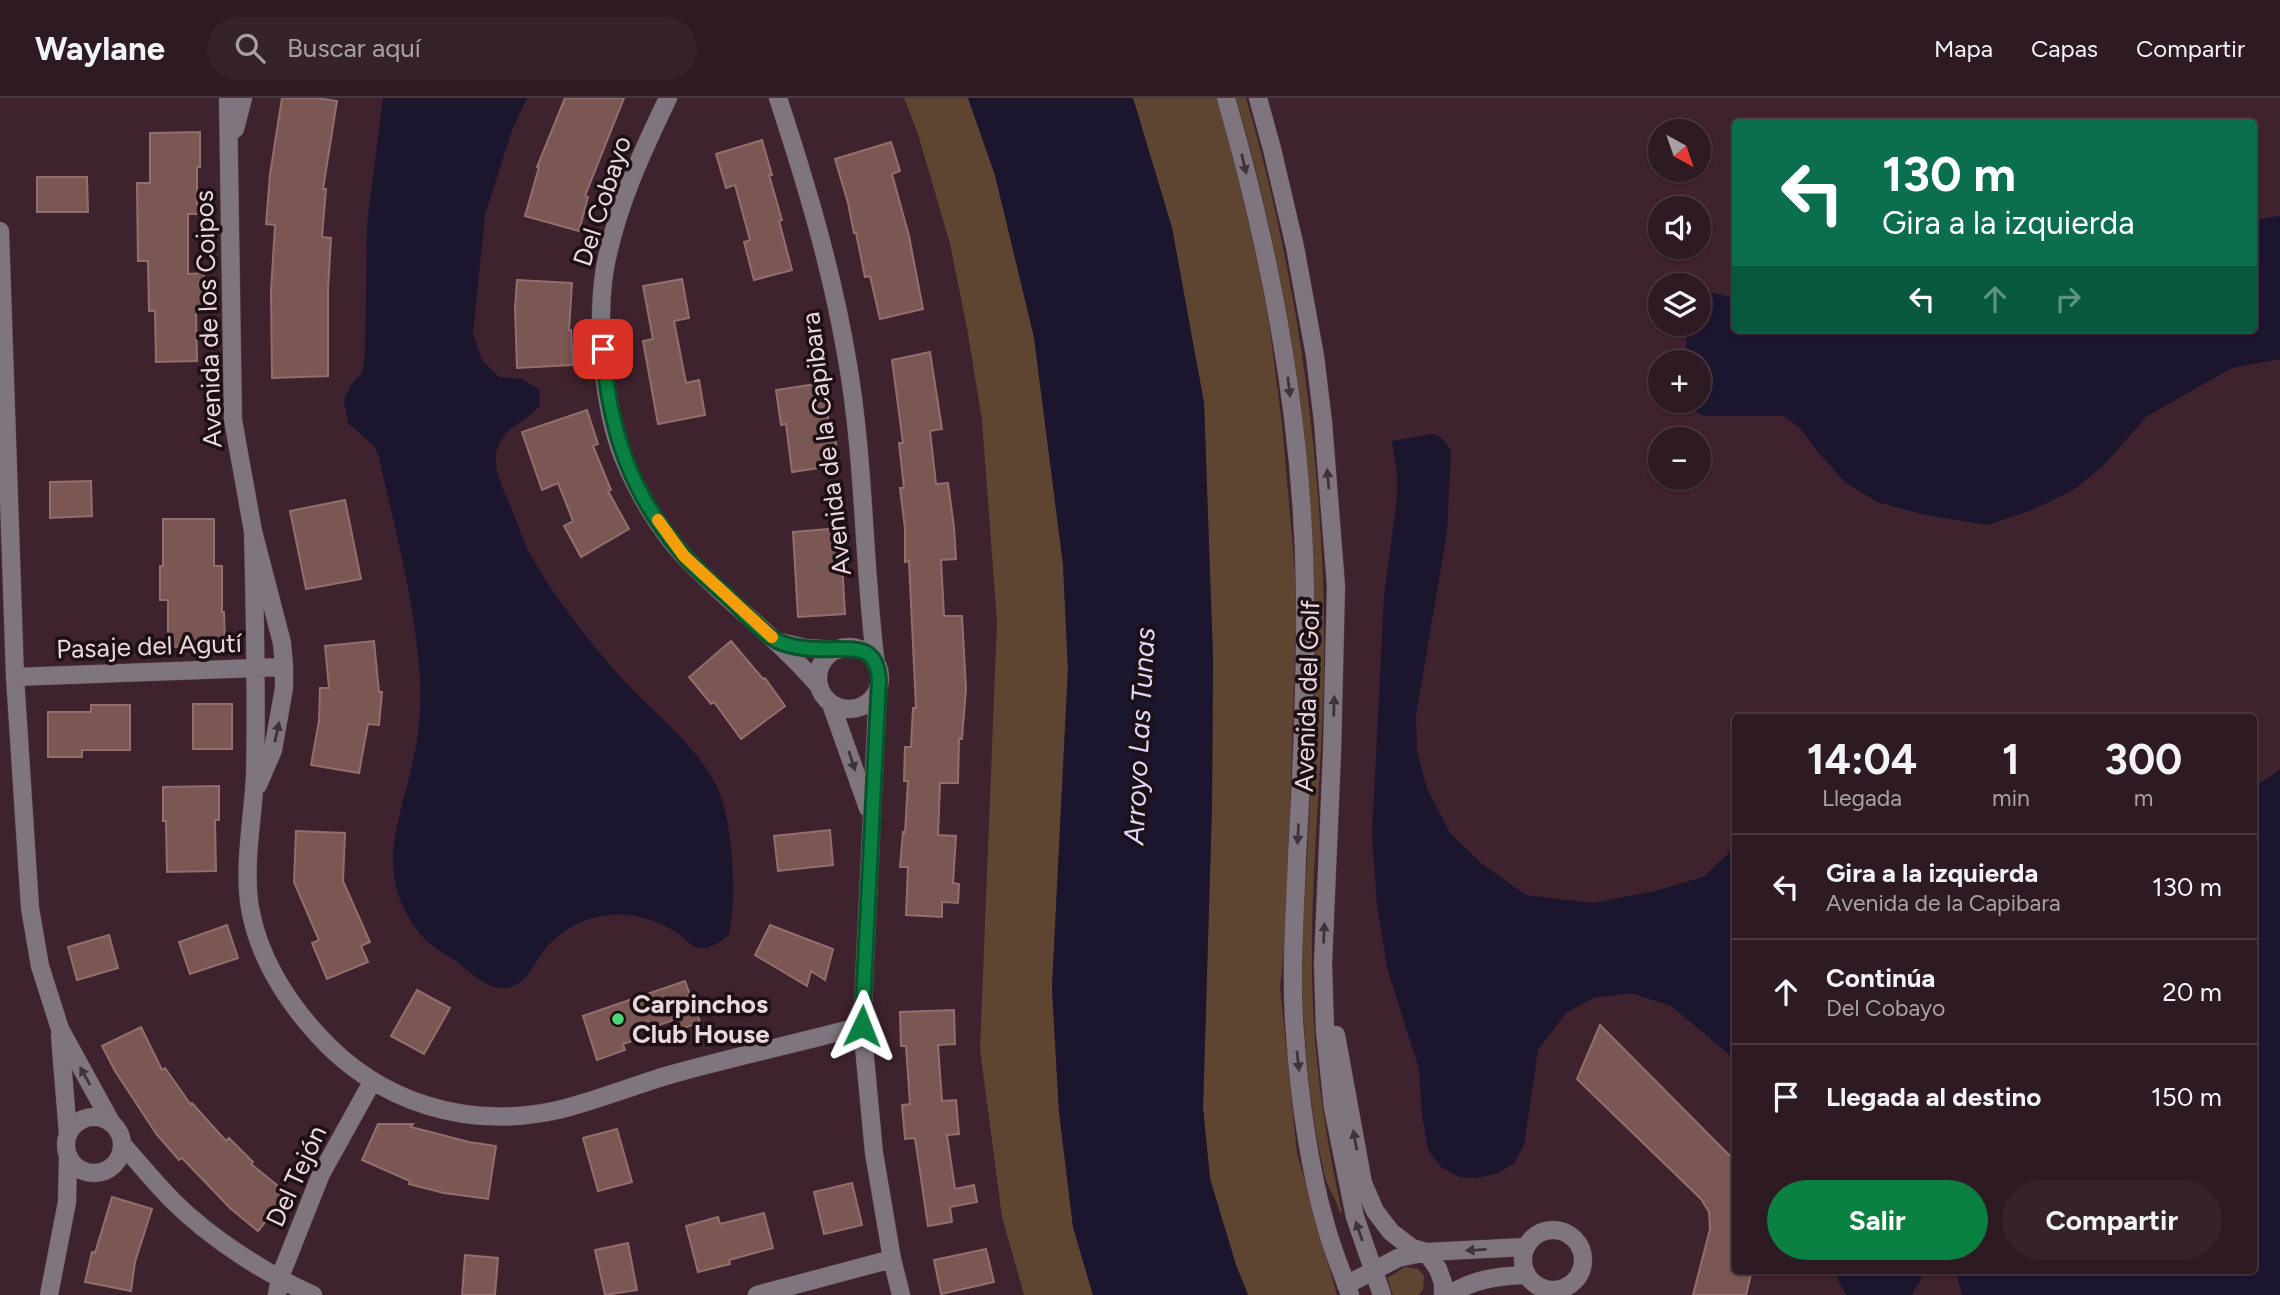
<!DOCTYPE html>
<html lang="es">
<head>
<meta charset="utf-8">
<style>
	:root { --surface:#2e1a22; --page:#36232a; --text:#f1f3f6; --muted:#a7a1a5; --line:#493840; --accent:#0b8043 }
	body { margin:0; font-family:Figtree,sans-serif; background:var(--page); color:var(--text); height:100vh; display:flex; flex-direction:column; font-size:26px; white-space:nowrap }
	* { box-sizing:border-box; margin:0 }
	p { font-size:23px; color:var(--muted) }
	.icon { flex:none; width:38px; height:38px; fill:none; stroke:currentColor; stroke-width:2; stroke-linecap:round; stroke-linejoin:round }
	.map { position:relative; flex:1; overflow:hidden }
	.details { position:absolute; left:1732px; top:616px; width:525px; height:560px; display:flex; flex-direction:column; background:var(--surface); border-radius:7px; box-shadow:0 2px 5px #0004,0 0 0 2px var(--line) }
	.details>* { flex:none }
	.banner { position:absolute; left:1732px; top:21px; width:525px; height:214px; border-radius:7px; box-shadow:0 2px 5px #0004,0 0 0 2px var(--line); background:#0b6e4f; color:#fff; overflow:hidden }
	.needle { width:46px; rotate:140deg }
	.buttons { position:absolute; left:1648px; top:21px; display:grid; gap:14px }
	.buttons a { display:grid; place-items:center; width:63px; height:63px; border-radius:50%; background:var(--surface); box-shadow:0 2px 5px #0004,0 0 0 2px var(--line); font-size:35px }
	.pin { position:absolute; display:grid; place-items:center; width:60px; height:60px; color:#fff; margin:-30px; border-radius:14px; box-shadow:0 4px 10px #0006 }
	.me { position:absolute; width:77px; margin:-38px; rotate:2deg; stroke-linejoin:round; filter:drop-shadow(0 0 5px #0008) }
	.turn { display:flex; align-items:center; gap:24px; height:147px; padding:0 35px; font-size:32px }
	.turn .icon { width:91px; height:91px; stroke-width:2.5 }
	.turn b { display:block; font-size:49px; line-height:60px }
	.lanes { display:flex; align-items:center; height:66px; padding:0 35px; background:#0003; justify-content:center; gap:35px; direction:ltr }
	.lanes .off { opacity:.35 }
	.eta { display:flex; justify-content:space-evenly; align-items:center; height:119px; text-align:center }
	.eta b { font-size:42px; font-weight:700; line-height:49px }
	.action { display:flex; gap:14px; margin-top:auto; padding:14px 35px }
	.action a { flex:1; height:80px; border-radius:42px; background:var(--accent); color:#fff; font-size:28px; font-weight:700; line-height:80px; text-align:center }
	.action a+a { background:var(--page); color:var(--text) }
	ul { padding:0; list-style:none }
	li { display:flex; align-items:center; gap:21px; height:105px; padding:0 35px; border-top:2px solid var(--line) }
	li div { flex:1 }
	li b { display:block; font-size:26px }
	li em { font-style:normal }
	header { display:flex; align-items:center; gap:42px; box-sizing:border-box; height:98px; padding:0 35px; background:var(--surface); border-bottom:2px solid var(--line) }
	header strong { font-size:33px }
	nav { display:flex; gap:38px; margin-inline-start:auto; font-size:24px }
	.search { width:490px; height:63px; background:var(--page); display:flex; align-items:center; gap:18px; box-sizing:border-box; padding:0 24px; border-radius:38px; color:var(--muted); font-size:26px }
	.map>svg:first-child { display:block }
	.green { fill:#5e4531 }
	.water { fill:#1c152e }
	.building { fill:#7a5752; stroke:#926f6a; stroke-width:2 }
	.lines { fill:none; stroke-linecap:round; stroke-linejoin:round }
	.minor-casing { stroke:#5a3f49; stroke-width:19 }
	.minor { stroke:#7f757f; stroke-width:18 }
	.oneway { fill:#3f333a }
	.route-casing { stroke:#07532c; stroke-width:18 }
	.route { stroke:#0b8043; stroke-width:12 }
	.slow { stroke:#f59e0b; stroke-width:12 }
	.poi-dot { fill:#48d779; stroke:#1d1015; stroke-width:2.5 }
	.labels { text-anchor:middle; dominant-baseline:central; stroke-width:7; stroke-linejoin:round; paint-order:stroke }
	.street-label { font-size:26px; fill:#ebd7de; stroke:#1d1015 }
	.poi-label { font-size:26px; font-weight:bold; fill:#ebd7de; stroke:#1d1015; text-anchor:start }
	.water-label { font-size:28px; font-style:italic; fill:#ddd6f8; stroke:#1d1015 }
</style>
</head>
<body>
<header>
<strong>Waylane</strong>
<div class="search"><svg class="icon" aria-label="search" viewBox="0 0 24 24"><circle cx="10" cy="10" r="6"/><path d="M15 15l6 6"/></svg>Buscar aquí</div>
<nav><a>Mapa</a><a>Capas</a><a>Compartir</a></nav>
</header>
<div class="map">
<svg width="2280" height="1197" viewBox="0 0 2280 1197">
	<rect width="100%" height="100%" fill="#3e222d"/>
	<path class="green" d="M904,0h64l27,77 39,162 29,227 5,105 -16,319 7,123 14,116 20,68h-69l-22,-78 -22,-168 17,-427 -15,-202 -15,-92 -17,-84 -32,-110z
		M1133,0h84l31,113 21,111 13,102 15,170 -11,339 -6,53 17,167 40,142h-89l-12,-30 -26,-86 -7,-71 9,-304 1,-145 -9,-256 -32,-175z
		M1236,0h10c48,163 75,348 78,518 3,130 -17,260 -11,390 3,70 14,137 29,206l-2,1c-3,-13 -12,-24 -15,-36 -13,-55 -19,-113 -22,-169 -3,-49 1,-98 4,-147 4,-81 8,-162 7,-244 -3,-175 -28,-351 -78,-519z
		M1405,1169l13,2 6,7 -1,14 -5,5h-25l-6,-17z"/>
	<path class="water" d="M383,0h144l-15,32 -27,85 -12,119 9,26 17,17 23,2 17,10 1,16c-14,18 -35,20 -43,44 -5,19 6,40 13,56 7,16 12,34 20,49 24,43 65,96 98,131 30,31 63,57 85,94 21,35 24,117 16,156 -10,7 -19,16 -33,12 -6,-2 -12,-9 -17,-13 -27,-18 -58,-25 -90,-15 -16,6 -32,15 -43,29 -12,15 -19,37 -40,40 -18,2 -36,-16 -50,-27 -11,-7 -26,-15 -34,-25 -56,-67 -15,-126 -5,-197 4,-21 4,-53 2,-74 -6,-71 -25,-139 -40,-208l-5,-11 -26,-23 -4,-23 7,-15 11,-13 3,-17 2,-131z
		M968,0h165l39,130 32,175 9,256 -1,145 -9,304 7,71 26,86 12,30h-155l-20,-68 -14,-116 -7,-123 16,-319 -5,-105 -29,-227 -39,-162z
		M2280,118v143l-48,9 -85,48 -44,50 -31,25 -40,19 -44,15 -63,-10 -48,-13 -32,-20 -29,-32 -15,-21 -17,-13h-80l-14,-9 -1,-6h10v-39h-12l-1,-24 -4,-14h17v-34l37,8v31h518v-109z
		M1433,336l9,4 9,13 -4,81 -31,184 1,35 10,38 23,44 32,31 44,31 67,8 62,-12 48,-14 24,-22 9,-15v220l-65,-54 -40,-13 -38,5 -27,15 -28,37 -14,95 -10,18 -15,10 -23,5 -17,-1 -18,-10 -13,-17 -6,-34 -3,-47 -32,-101 -10,-63 -5,-70 12,-239 13,-98v-25l-5,-32z
		M2280,672v525h-318l-6,-24 298,-1v-483z
		M1836,1173v-1l87,1 -2,9 -9,15h-65l-8,-12z"/>
	<path class="building" d="M282,0h35l20,3 -14,88h3l-4,48 9,1 -3,51v87l-56,2 -1,-87 4,-66 -9,-1 4,-50z
		M565,0h59l-39,98 3,1 -9,34 -54,-15 14,-49h-2z
		M200,34v35h-3v47h-9v60l16,-1 1,36 -9,1 1,51 -41,1 -1,-51h-6l-1,-50h-10l-1,-78h13v-50z
		M762,42l10,35h-3l13,45 -3,1 13,49 -38,10 -10,-38 6,-2 -15,-55 -9,3 -10,-34z
		M891,44l9,29 -8,3 17,62 14,73 -43,10 -10,-43 -5,1 -9,-44h-2l-6,-30 -13,-44z
		M37,79h50l1,35h-51z
		M682,181l7,39 -15,3 12,62 13,-3 6,35 -47,9 -15,-83 10,-2 -10,-53z
		M517,182l55,3 -3,47h2l2,35 -56,3 -2,-59z
		M930,254l12,77 -12,2 6,53 12,-1 6,44 2,32 -15,1 3,56h18l4,73 -4,50h-3l-1,44h-18l-2,52 18,1 -3,47 6,1 -1,19 -16,-1v15l-36,-2 2,-48h-8l3,-35 2,1 3,-52h-4l1,-34h6l2,-39h3l-7,-147 -4,1v-33l-5,-41h4l-5,-45h4l-11,-83z
		M823,285l7,48 4,-1 5,35 -47,7 -6,-48 -5,1 -5,-35z
		M587,312l11,34 -5,2 18,44 -3,1 21,38 -48,28 -17,-31 9,-5 -15,-38 -16,7 -20,-58z
		M91,383l1,35 -42,2v-36z
		M345,402l16,79 -55,10 -16,-78z
		M163,421h51v47h8v46h2l1,34 -57,1v-47h-8v-34h3z
		M840,430l5,86 -47,3 -5,-85z
		M374,543l5,51h3l-3,33 -11,-1 -9,49 -48,-8 8,-44 1,-33h9l-4,-42z
		M731,543l32,38 2,-1 20,28 -44,33 -27,-37 -3,2 -22,-27z
		M193,606h39v45h-39z
		M91,607h39v45h-48v7h-34v-45h43z
		M219,688v34h-4l1,51 -49,1 -1,-51h-3v-34z
		M830,732l3,35 -55,6 -4,-35z
		M296,733l49,2 -2,48 27,61 -9,4 7,16 -41,17 -15,-36 7,-3 -25,-58z
		M227,827l11,33 -48,16 -11,-32z
		M770,827l63,24 -8,31 -14,-9 -4,15 -52,-31z
		M109,837l9,33 -41,12 -9,-33z
		M685,883l15,41 -21,8 -3,-11 -43,15 2,6 -12,4 2,6 -28,10 -14,-44z
		M417,892l33,18 -26,46 -33,-18z
		M954,912l1,34 -17,1 4,56 14,-1 3,34 -12,1 8,54 19,-4 3,17 -27,5 2,15 -24,4 -13,-88 -10,1 -3,-34 8,-1 -4,-58h-5l-1,-34z
		M1600,927l136,137v108h16l-6,25h-53l17,-66 -1,-17 -8,-13 -124,-120z
		M141,929l21,43 3,-2 26,37 1,-2 34,38 3,-3 24,24 -2,2 37,30 -30,37 -27,-22 -49,-51 -3,2 -22,-25 -42,-64 -13,-25z
		M378,1026h35l-2,3 58,15 27,4 -8,53 -44,-6 -35,-9 1,-3 -48,-21z
		M617,1031l15,53 -34,9 -15,-53z
		M852,1085l10,42 -38,9 -10,-42z
		M112,1099l40,12 -17,53 -4,29 -46,-9 7,-30 3,1z
		M764,1115l9,35 -44,12 1,4 -32,8 -12,-46 32,-9 2,7z
		M628,1145l9,47 -32,5 -10,-45z
		M986,1151l8,33 -53,12 -7,-34z
		M465,1157l33,3 -3,37h-33z"/>
	<g class="lines">
		<defs>
			<path id="minor" d="M228,0l5,322 20,111 29,112 2,24v21l-11,62 -15,35
				M668,0c-26,54 -52,110 -63,170 -9,53 -2,139 18,189 14,35 36,72 61,99 43,46 94,82 135,130
				M778,0c28,85 54,172 69,261 18,101 16,205 29,306
				M1226,0c46,159 77,326 79,492 1,89 -3,178 -8,267 -2,59 -7,118 -2,177 4,60 14,134 31,192 6,23 16,46 24,69
				M1258,0l14,51 23,98 20,109 8,66 13,164 -4,167 -9,210 2,68 8,77 22,109 27,78
				M235,31l8,-31
				M0,133l15,446 15,231 10,58 20,63 51,93
				M253,433c2,82 4,163 2,244 -2,44 -12,90 -5,133 8,47 35,91 67,126 62,69 150,96 241,76 37,-9 74,-24 111,-35 64,-18 129,-32 193,-49
				M776,543l30,7 32,2
				M818 580a31 31 0 1 1 62 0a31 31 0 1 1-62 0Z
				M15,579l269,-10
				M878,590l-16,338 12,127 18,106 9,36
				M831,606l37,104
				M1336,937l27,148 12,28 16,21 21,16 14,4 12,17 5,14v12
				M60,938l8,98
				M66 1047a28 28 0 1 1 56 0a28 28 0 1 1-56 0Z
				M122,1046c17,19 33,39 51,57 37,37 93,73 140,94
				M1523 1162a30 30 0 1 1 60 0a30 30 0 1 1-60 0Z
				M1346,1187l52,-27 28,-6 99,-5
				M49,1197l18,-93 1,-44
				M277,1197l3,-18 41,-103 51,-92
				M757,1197l135,-36
				M1449,1197c24,-16 49,-19 78,-20"/>
		</defs>
		<use href="#minor" class="minor-casing"/>
		<use href="#minor" class="minor"/>
	</g>
	<defs><path id="oneway-solid" d="M-6-.8H1V-3.2L6.5 0L1 3.2V.8H-6Z" transform="scale(1.75)"/></defs>
	<g class="oneway">
		<use href="#oneway-solid" transform="translate(1244 66) rotate(77)"/>
		<use href="#oneway-solid" transform="translate(1289 289) rotate(83)"/>
		<use href="#oneway-solid" transform="translate(1328 381) rotate(-95)"/>
		<use href="#oneway-solid" transform="translate(1334 608) rotate(-88)"/>
		<use href="#oneway-solid" transform="translate(277 634) rotate(-78)"/>
		<use href="#oneway-solid" transform="translate(852 663) rotate(72)"/>
		<use href="#oneway-solid" transform="translate(1298 736) rotate(93)"/>
		<use href="#oneway-solid" transform="translate(1324 835) rotate(-87)"/>
		<use href="#oneway-solid" transform="translate(1298 963) rotate(84)"/>
		<use href="#oneway-solid" transform="translate(85 978) rotate(-119)"/>
		<use href="#oneway-solid" transform="translate(1355 1042) rotate(-100)"/>
		<use href="#oneway-solid" transform="translate(1359 1133) rotate(-109)"/>
		<use href="#oneway-solid" transform="translate(1476 1152) rotate(177)"/>
	</g>
	<g class="lines">
		<defs>
			<path id="route" d="M603,251c6,80 27,144 80,205 13,16 31,30 46,44 12,11 35,37 48,43 17,8 39,9 58,8 25,0 42,-1 44,31l-17,346"/>
		</defs>
		<use href="#route" class="route-casing"/>
		<use href="#route" class="route"/>
		<path class="slow" d="M658,422l26,36 88,81"/>
	</g>
	<circle class="poi-dot" cx="618" cy="921" r="7"/>
	<g class="labels">
		<g class="street-label">
			<text transform="translate(602 103) rotate(-72)">Del Cobayo</text>
			<text transform="translate(208 221) rotate(-92)">Avenida de los Coipos</text>
			<text transform="translate(826 346) rotate(-97)">Avenida de la Capibara</text>
			<text transform="translate(149 548) rotate(-2)">Pasaje del Agutí</text>
			<text transform="translate(1307 598) rotate(-88)">Avenida del Golf</text>
			<text transform="translate(296 1078) rotate(-65)">Del Tejón</text>
		</g>
		<g class="poi-label">
			<text x="632" y="906">Carpinchos<tspan x="632" dy="30">Club House</tspan></text>
		</g>
		<g class="water-label">
			<text transform="translate(1139 638) rotate(-87)">Arroyo Las Tunas</text>
		</g>
	</g>
</svg>
<div class="buttons">
<a><svg class="needle" viewBox="-14 -14 28 28"><path d="M0-13l5 13h-10z" fill="#e53935"/><path d="M0 13l5-13h-10z" fill="#a7a1a5"/></svg></a>
<a><svg class="icon" aria-label="sound" viewBox="0 0 24 24"><path d="M4 9h4l5-4v14l-5-4H4zM17 9q2 3 0 6"/></svg></a>
<a><svg class="icon" aria-label="layers" viewBox="0 0 24 24"><path d="M12 4l9 5-9 5-9-5zM3 14l9 5 9-5"/></svg></a>
<a>+</a>
<a>−</a>
</div>
<div class="pin" style="left:603px;top:251px;background:#d93025"><svg class="icon" aria-label="arrive" viewBox="0 0 24 24"><path d="M6 21V4h12l-3 4 3 4H6"/></svg></div>
<svg class="me" style="left:862px;top:928px" viewBox="-20 -20 40 40"><path d="M0-17L14 15 0 8-14 15z" fill="#0b8043" stroke="#fff" stroke-width="4"/></svg>
<div class="banner">
<div class="turn"><svg class="icon" aria-label="left" viewBox="0 0 24 24"><path d="M17 20v-9H6M10 6l-5 5 5 5"/></svg><div><b>130 m</b>Gira a la izquierda</div></div>
<div class="lanes"><svg class="icon" aria-label="left" viewBox="0 0 24 24"><path d="M17 20v-9H6M10 6l-5 5 5 5"/></svg><svg class="icon off" aria-label="ahead" viewBox="0 0 24 24"><path d="M12 20V5M6 11l6-6 6 6"/></svg><svg class="icon off" aria-label="right" viewBox="0 0 24 24"><path d="M7 20v-9h11M14 6l5 5-5 5"/></svg></div>
</div>
<section class="details">
<div class="eta">
<div><b>14:04</b><p>Llegada</p></div>
<div><b>1</b><p>min</p></div>
<div><b>300</b><p>m</p></div>
</div>
<ul>
<li><svg class="icon" aria-label="left" viewBox="0 0 24 24"><path d="M17 20v-9H6M10 6l-5 5 5 5"/></svg><div><b>Gira a la izquierda</b><p>Avenida de la Capibara</p></div><em>130 m</em></li>
<li><svg class="icon" aria-label="ahead" viewBox="0 0 24 24"><path d="M12 20V5M6 11l6-6 6 6"/></svg><div><b>Continúa</b><p>Del Cobayo</p></div><em>20 m</em></li>
<li><svg class="icon" aria-label="arrive" viewBox="0 0 24 24"><path d="M6 21V4h12l-3 4 3 4H6"/></svg><div><b>Llegada al destino</b></div><em>150 m</em></li>
</ul>
<div class="action"><a>Salir</a><a>Compartir</a></div>
</section>
</div>
</body>
</html>
